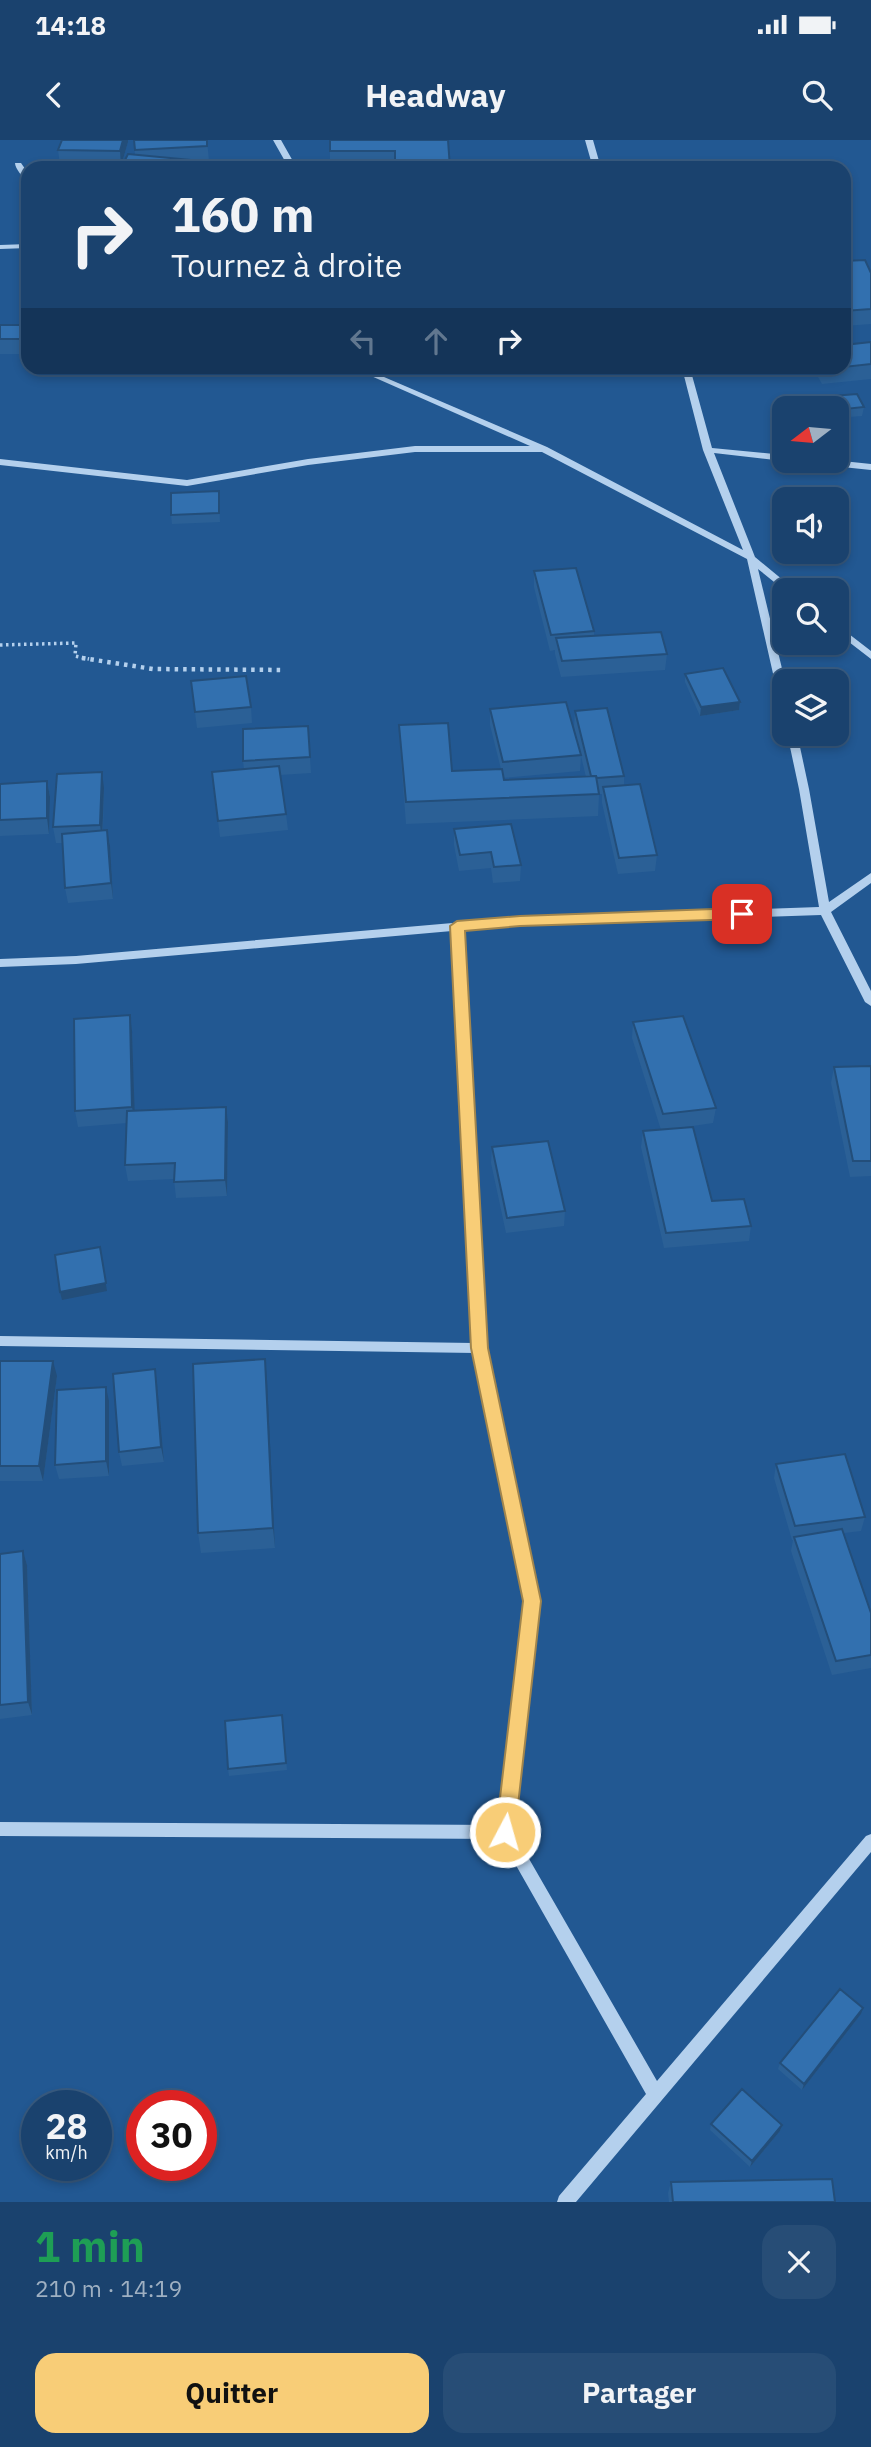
<!DOCTYPE html>
<html lang="fr">
<head>
<meta charset="utf-8">
<style>
	:root { --surface:#1a426e; --page:#274d76; --text:#f1f3f6; --muted:#9fb0c2; --line:#385b81; --accent:#f8cd77 }
	body { margin:0; font-family:"IBM Plex Sans",sans-serif; background:var(--page); color:var(--text); height:100vh; display:flex; flex-direction:column; font-size:26px; white-space:nowrap }
	* { box-sizing:border-box; margin:0 }
	p { font-size:23px; color:var(--muted) }
	.icon { flex:none; width:38px; height:38px; fill:none; stroke:currentColor; stroke-width:2; stroke-linecap:round; stroke-linejoin:round }
	.map { position:relative; height:2062px; overflow:hidden }
	.sheet { display:flex; flex-direction:column; background:var(--surface); flex:1 }
	.sheet>* { flex:none }
	.guide { position:absolute; left:21px; top:21px; width:830px; height:214px; border-radius:21px; box-shadow:0 4px 10px #0003,0 0 0 2px var(--line); background:#1a426e; color:var(--text); overflow:hidden }
	.needle { width:46px; rotate:254deg }
	.controls { position:absolute; left:772px; top:256px; display:grid; gap:14px }
	.controls a { display:grid; place-items:center; width:77px; height:77px; border-radius:14px; background:var(--surface); box-shadow:0 4px 10px #0003,0 0 0 2px var(--line); font-size:35px }
	.speed { position:absolute; left:21px; top:1950px; display:flex; gap:14px; font-size:35px; font-weight:700; text-align:center }
	.speed>* { display:grid; place-content:center; width:91px; height:91px; border-radius:50%; background:var(--surface); box-shadow:0 4px 10px #0003,0 0 0 2px var(--line); line-height:1 }
	.speed small { font-size:18px; font-weight:400 }
	.speed .limit { border:10px solid #d22; background:#fff; color:#111 }
	.pin { position:absolute; display:grid; place-items:center; width:60px; height:60px; color:#fff; margin:-30px; border-radius:14px; box-shadow:0 4px 10px #0006 }
	.me { position:absolute; width:77px; margin:-38px; rotate:6deg; stroke-linejoin:round; filter:drop-shadow(0 0 5px #0008) }
	.turn { display:flex; align-items:center; gap:24px; height:147px; padding:0 35px; font-size:32px }
	.turn .icon { width:91px; height:91px; stroke-width:2.5 }
	.turn b { display:block; font-size:49px; line-height:60px }
	.lanes { display:flex; align-items:center; height:66px; padding:0 35px; background:#0003; justify-content:center; gap:35px; direction:ltr }
	.lanes .off { opacity:.35 }
	.round { display:grid; place-items:center; flex:none; width:74px; height:74px; border-radius:21px; background:var(--page) }
	.head { display:flex; align-items:center; justify-content:space-between; height:119px; padding:0 35px }
	h1 { font-size:42px; font-weight:700; line-height:52px; color:#1e9e55 }
	.button { display:flex; gap:14px; margin-top:auto; padding:14px 35px }
	.button a { flex:1; height:80px; border-radius:21px; background:var(--accent); color:#111; font-size:28px; font-weight:700; line-height:80px; text-align:center }
	.button a+a { background:var(--page); color:var(--text) }
	.status { display:flex; justify-content:space-between; align-items:center; height:49px; padding:0 35px; background:var(--surface); direction:ltr }
	.status svg { height:19px; fill:currentColor }
	header { display:flex; justify-content:space-between; align-items:center; height:91px; padding:0 35px; background:var(--surface); font-size:32px; font-weight:700 }
	.map>svg:first-child { display:block }
	.lines { fill:none; stroke-linecap:round; stroke-linejoin:round }
	.path-far1 { stroke:#b4d0ed; stroke-width:3.5; stroke-dasharray:2.5 3.5; stroke-linecap:butt }
	.path { stroke:#b4d0ed; stroke-width:4.5; stroke-dasharray:3.5 5; stroke-linecap:butt }
	.minor { fill:#b4d0ed; fill-rule:evenodd }
	.wall { fill:#2b6096; fill-rule:evenodd }
	.shaded-wall { fill:#234e7a }
	.building { fill:#3270af; stroke:#234e7a; stroke-width:2 }
	.route { fill:#f8cd77; stroke:#a1854d; stroke-width:2 }
</style>
</head>
<body>
<div class="status"><b>14:18</b><svg viewBox="0 0 49 12"><path d="M0 12V9h3v3zM5 12V6h3v6zM10 12V3h3v9zM15 12V0h3v12zM26 1h20v11H26zM47 4h2v5h-2z"/></svg></div>
<header><svg class="icon" aria-label="back" viewBox="0 0 24 24"><path d="M15 5l-7 7 7 7"/></svg>Headway<svg class="icon" aria-label="search" viewBox="0 0 24 24"><circle cx="10" cy="10" r="6"/><path d="M15 15l6 6"/></svg></header>
<div class="map">
<svg width="871" height="2062" viewBox="0 0 871 2062">
	<rect width="100%" height="100%" fill="#225892"/>
	<g class="lines">
		<path class="path-far1" d="M0,505l76,-2 -1,13 14,3"/>
		<path class="path" d="M82,518l71,11 132,1"/>
		<path class="minor" d="M273,0h8l13,23 -1,5h-8l1,-5z
			M585,0h8l8,28h-8z
			M15,23h6l7,10v7c-5,-1 -13,-12 -13,-17z
			M28,104v4l-28,1v-4z
			M353,228h10l184,79 196,103 -40,-100 -21,-82h8l22,80 72,7v5h2l-2,1 -70,-8 41,104 40,33h-11l-26,-21 27,112 -1,22 -5,-3 -32,-141 -205,-107h-127l-107,13 -121,21 -187,-21v-6l187,21 121,-21 107,-13h115z
			M800,320h33l38,4v6l-67,-7z
			M836,484l35,27v8l-35,-27z
			M787,593h10l12,56 20,113 42,-29v10l-40,29 40,79v15l-6,-4 -44,-87 -301,10 -57,5 24,418 52,253 -26,230 144,250 209,-245 5,-2v18l-295,350h-19l2,-6 87,-102 -145,-255 -501,-3v-14l498,3 27,-224 -50,-248 -475,-7v-10l473,7 -21,-412 -376,33 -76,3v-8l76,-3 444,-39 299,-10 -20,-118z"/>
	</g>
	<path class="wall" d="M134,0h73l2,21 4,1 1,6h-91l-1,-2 13,-11z
		M330,0h118l-53,26h-65z
		M128,2l-7,24 -61,-1 -2,-15z
		M844,121l27,12v51l-27,2z
		M0,185h28v36h-2l-1,-7h-25z
		M871,202v37l-49,5 -9,-16h31v-23z
		M819,257l45,10 -2,9 -26,2v-10h-17l-1,-3z
		M785,260l27,8h-28z
		M219,360l1,22 -48,2 -1,-9z
		M534,431l60,60v5l73,18 -2,16 -104,7 -6,-23v-4l-5,1 -16,-64z
		M685,534l55,28 -1,8 -39,6 -15,-34z
		M191,541l60,26 1,16 -55,5z
		M490,569l88,36 -4,-18 1,-16 49,65v9l33,70 -2,16 -37,3 -16,-71v-9h-3l-1,22 -192,8 -6,-77 -1,-22 53,46 49,-2 -11,-44zM581,616l5,21 -82,3 -1,-2 77,-7z
		M308,586l3,47 -31,2 6,39 2,16 -68,7 -8,-65 32,-3 -1,-8z
		M47,641l3,16 -1,37 -49,2v-52z
		M104,648l-1,42h4l3,16 3,53 -45,4 -3,-15 -2,-45h-7l-3,-16z
		M454,689l67,36 -1,16 -27,2 -2,-15 -32,3 -5,-26z
		M130,875l2,16 2,79 92,-3 2,15 -1,74 -51,2 -2,-19 -46,2 -3,-16 2,-42 -49,4 -3,-16z
		M633,882l83,86 -3,15 -48,7 47,71 39,25 -2,15 -85,7 -23,-101 2,-16 18,-1 -29,-92z
		M871,926v110l-21,1 -19,-94 3,-16z
		M492,1007l73,64 -1,15 -58,7 -15,-70z
		M265,1219l10,189 -74,5 -3,-20z
		M0,1221l57,15 -14,105h-43z
		M157,1244l7,78 -42,4 -3,-14z
		M109,1261v75l-50,3 -4,-14z
		M776,1324l89,53 -4,14 -17,2 27,80v55l-39,7 -41,-124 2,-11h-1l-18,-62z
		M23,1411l4,14 5,150 -32,4v-165z
		M282,1575l5,55 -58,6 -1,-7z
		M861,1874l-59,76 -24,-21 2,-6z
		M711,1984l71,1 -2,6 -30,36 -40,-37z
		M671,2042l164,20h-166l-1,-9z"/>
	<path class="shaded-wall" d="M123,0h5v2l-7,24 -1,-15z
		M740,562l-1,8 -39,6 1,-9z
		M102,632l2,16 -2,53 -2,-16z
		M47,641l3,16 -1,37 -2,-16z
		M107,690l3,16 3,53 -2,-16z
		M130,875l2,16 3,91 -3,-15z
		M226,967l2,15 -1,74 -2,-16z
		M100,1107l7,44 -45,9 -2,-8z
		M265,1219l2,21 8,168 -2,-20z
		M53,1221l4,15 -14,105 -4,-15z
		M155,1229l2,15 7,78 -3,-15z
		M106,1247l3,14v75l-3,-15z
		M23,1411l4,14 5,150 -4,-13z
		M863,1868l-2,6 -59,76 2,-6z
		M782,1985l-2,6 -30,36 2,-6z"/>
	<path class="building" d="M62,0h61l-3,11 -62,-1z
		M134,0h73v6l-72,4z
		M330,0h118l2,28h-55v-17h-65z
		M128,14l85,8 -3,6h-66l-22,-2z
		M865,120l6,13v36l-27,2v-50z
		M0,185h28v20h-4l1,-6h-25z
		M871,202v22l-27,3v-22z
		M857,254l7,13 -28,3v-2h-12l-5,-11z
		M807,257l6,10 -24,1 -4,-8z
		M219,351v22l-48,2v-22z
		M576,428l18,63 -43,4 -17,-64z
		M661,492l6,22 -105,7 -6,-23z
		M723,528l17,34 -39,5 -16,-33z
		M246,536l5,31 -56,5 -4,-31z
		M566,562l15,53 -78,7 -13,-53z
		M607,568l17,68 -27,2 -1,-2h-5l-16,-65z
		M448,583l4,48 50,-2 2,11 92,-4 3,18 -193,8 -7,-77z
		M308,586l2,31 -67,4v-32z
		M279,626l7,48 -68,7 -6,-49z
		M102,632l-2,53 -47,2 4,-53z
		M47,641v37l-47,2v-36z
		M640,644l17,71 -38,3 -16,-71z
		M511,684l10,41 -27,2 -3,-15 -31,3 -6,-26z
		M107,690l4,53 -46,5 -3,-54z
		M130,875l2,92 -57,4 -1,-92z
		M683,876l33,92 -53,6 -30,-92z
		M871,926v95h-18l-19,-94z
		M226,967l-1,73 -51,2 1,-19 -50,2 2,-54z
		M693,987l19,74 32,-2 7,27 -85,7 -23,-102z
		M548,1001l17,70 -58,7 -15,-71z
		M100,1107l6,36 -46,9 -5,-37z
		M265,1219l8,169 -75,5 -5,-169z
		M0,1221h53l-14,105h-39z
		M155,1229l6,78 -42,5 -6,-78z
		M106,1247v74l-51,4 2,-75z
		M845,1314l20,63 -70,9 -19,-62z
		M842,1389l29,84v42l-35,6 -42,-124z
		M23,1411l5,151 -28,3v-151z
		M282,1575l4,48 -58,6 -3,-48z
		M840,1849l23,19 -59,76 -24,-21z
		M742,1949l40,36 -30,36 -41,-37z
		M832,2039l3,23h-162l-2,-20z"/>
	<path class="route" d="M742,768l7,6 -7,5 -222,7 -55,5 23,417 53,253 -26,231 -3,7 -7,3 -7,-3 -2,-7 27,-231 -52,-253 -21,-422 7,-5 63,-5z"/>
</svg>
<div class="controls">
<a><svg class="needle" viewBox="-14 -14 28 28"><path d="M0-13l5 13h-10z" fill="#e53935"/><path d="M0 13l5-13h-10z" fill="#9fb0c2"/></svg></a>
<a><svg class="icon" aria-label="sound" viewBox="0 0 24 24"><path d="M4 9h4l5-4v14l-5-4H4zM17 9q2 3 0 6"/></svg></a>
<a><svg class="icon" aria-label="search" viewBox="0 0 24 24"><circle cx="10" cy="10" r="6"/><path d="M15 15l6 6"/></svg></a>
<a><svg class="icon" aria-label="layers" viewBox="0 0 24 24"><path d="M12 4l9 5-9 5-9-5zM3 14l9 5 9-5"/></svg></a>
</div>
<div class="speed"><div>28<small>km/h</small></div><div class="limit">30</div></div>
<div class="pin" style="left:742px;top:774px;background:#d93025"><svg class="icon" aria-label="arrive" viewBox="0 0 24 24"><path d="M6 21V4h12l-3 4 3 4H6"/></svg></div>
<svg class="me" style="left:505px;top:1692px" viewBox="-20 -20 40 40"><circle r="17" fill="#f8cd77" stroke="#fff" stroke-width="3"/><path d="M0-11L8 9 0 5-8 9z" fill="#fff"/></svg>
<div class="guide">
<div class="turn"><svg class="icon" aria-label="right" viewBox="0 0 24 24"><path d="M7 20v-9h11M14 6l5 5-5 5"/></svg><div><b>160 m</b>Tournez à droite</div></div>
<div class="lanes"><svg class="icon off" aria-label="left" viewBox="0 0 24 24"><path d="M17 20v-9H6M10 6l-5 5 5 5"/></svg><svg class="icon off" aria-label="ahead" viewBox="0 0 24 24"><path d="M12 20V5M6 11l6-6 6 6"/></svg><svg class="icon" aria-label="right" viewBox="0 0 24 24"><path d="M7 20v-9h11M14 6l5 5-5 5"/></svg></div>
</div>
</div>
<section class="sheet">
<div class="head"><div><h1>1 min</h1><p>210 m · 14:19</p></div><a class="round"><svg class="icon" aria-label="close" viewBox="0 0 24 24"><path d="M6 6l12 12M18 6L6 18"/></svg></a></div>
<div class="button"><a>Quitter</a><a>Partager</a></div>
</section>
</body>
</html>
